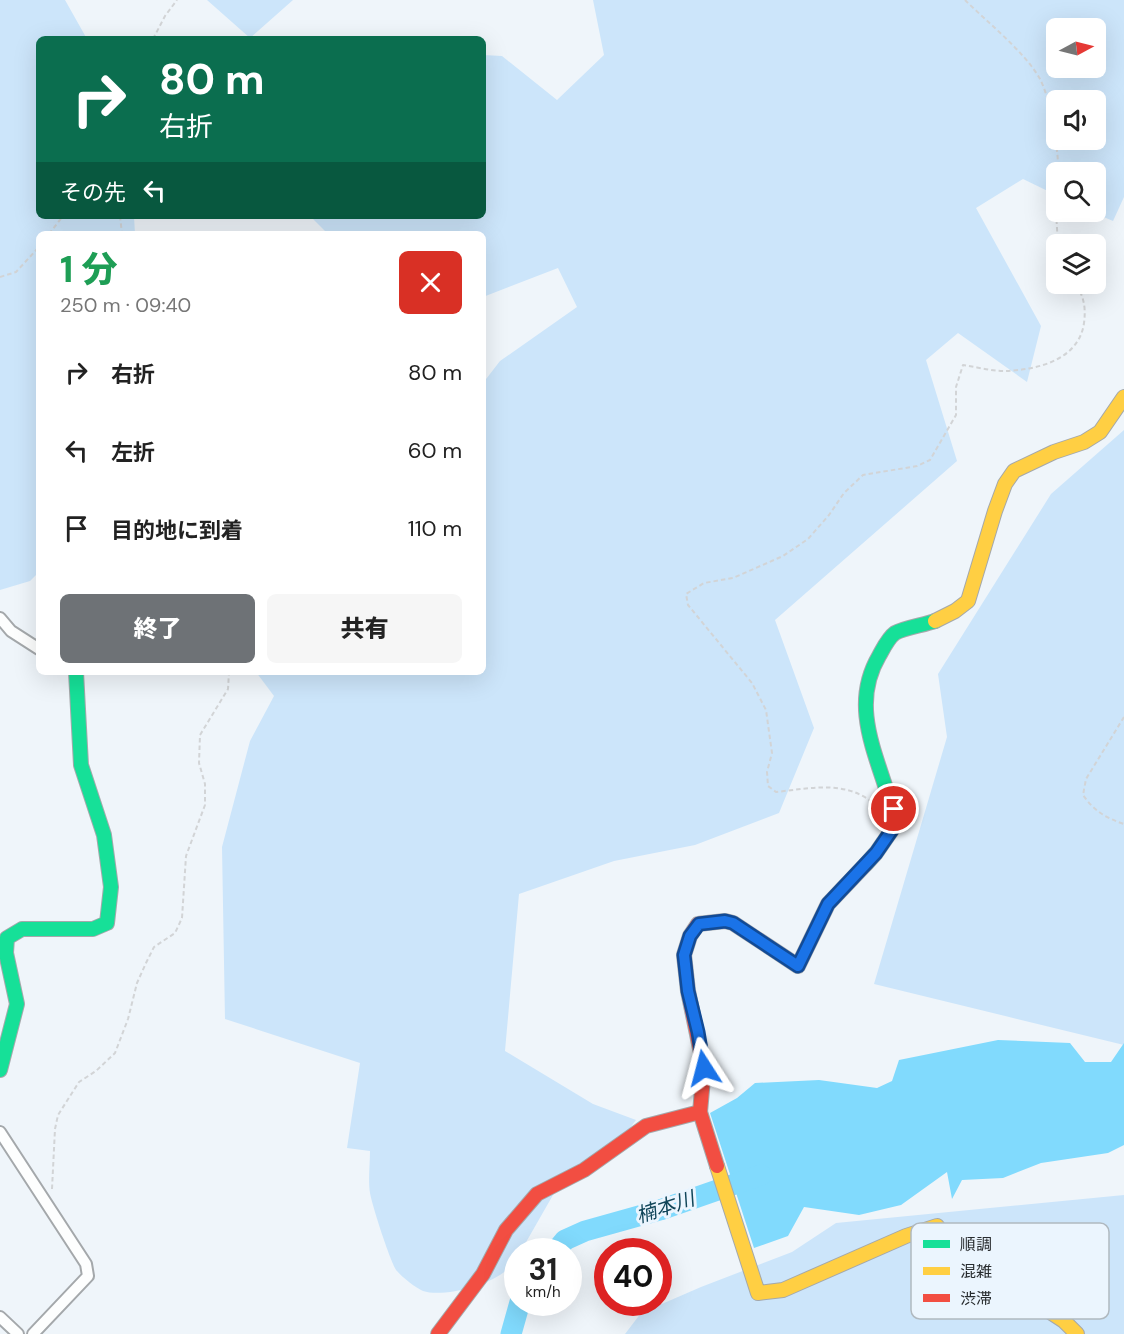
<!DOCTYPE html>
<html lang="ja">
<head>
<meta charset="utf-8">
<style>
	:root { --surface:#fff; --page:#f6f6f6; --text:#222; --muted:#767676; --accent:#6e7276 }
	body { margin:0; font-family:"DM Sans","Noto Sans JP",sans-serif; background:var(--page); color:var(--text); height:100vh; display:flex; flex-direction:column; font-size:22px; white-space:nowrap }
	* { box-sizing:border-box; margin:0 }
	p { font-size:20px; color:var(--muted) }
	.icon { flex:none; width:33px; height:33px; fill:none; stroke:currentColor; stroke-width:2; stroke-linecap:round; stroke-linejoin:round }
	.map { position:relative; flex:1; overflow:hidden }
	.panel { position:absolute; left:36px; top:231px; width:450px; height:444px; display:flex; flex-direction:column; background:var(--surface); border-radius:9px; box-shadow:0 6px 24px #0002 }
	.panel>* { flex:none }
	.guide { position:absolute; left:36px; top:36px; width:450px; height:183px; border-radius:9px; box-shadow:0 6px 24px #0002; background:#0b6e4f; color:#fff; overflow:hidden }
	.needle { width:39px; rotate:83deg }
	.tools { position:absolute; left:1046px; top:18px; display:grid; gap:12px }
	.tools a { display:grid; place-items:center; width:60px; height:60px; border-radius:9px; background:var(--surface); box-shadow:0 6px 24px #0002; font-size:30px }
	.speed { position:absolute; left:504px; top:1238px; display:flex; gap:12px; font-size:30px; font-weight:700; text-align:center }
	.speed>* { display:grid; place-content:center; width:78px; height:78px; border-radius:50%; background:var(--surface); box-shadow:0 6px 24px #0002; line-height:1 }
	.speed small { font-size:15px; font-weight:400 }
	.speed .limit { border:9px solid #d22; background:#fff; color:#111 }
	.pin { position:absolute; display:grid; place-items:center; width:51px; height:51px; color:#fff; margin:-26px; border:3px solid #fff; border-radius:50%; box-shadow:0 2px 6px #0007 }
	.me { position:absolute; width:66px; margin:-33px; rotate:351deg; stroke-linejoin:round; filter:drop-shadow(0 0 4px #0008) }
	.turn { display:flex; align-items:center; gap:21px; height:126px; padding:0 24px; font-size:27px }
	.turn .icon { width:78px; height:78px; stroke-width:2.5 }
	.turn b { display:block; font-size:42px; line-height:51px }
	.then { display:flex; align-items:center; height:57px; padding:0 24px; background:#0003; gap:12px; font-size:22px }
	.round { display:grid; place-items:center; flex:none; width:63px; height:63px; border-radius:9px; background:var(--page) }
	.overview { display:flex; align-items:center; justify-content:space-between; height:102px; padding:0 24px }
	h1 { font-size:36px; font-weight:800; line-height:45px; color:#1e9e55 }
	.cta { display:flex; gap:12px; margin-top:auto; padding:12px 24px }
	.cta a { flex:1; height:69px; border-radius:9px; background:var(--accent); color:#fff; font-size:24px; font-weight:800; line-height:69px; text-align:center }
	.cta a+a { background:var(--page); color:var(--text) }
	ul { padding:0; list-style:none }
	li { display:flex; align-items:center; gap:18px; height:78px; padding:0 24px }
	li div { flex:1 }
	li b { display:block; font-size:22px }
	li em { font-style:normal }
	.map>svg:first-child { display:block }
	.green { fill:#cce5fa; fill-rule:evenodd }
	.water { fill:#81dafd }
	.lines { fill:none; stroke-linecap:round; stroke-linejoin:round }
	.river { stroke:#81dafd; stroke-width:21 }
	.street-casing { stroke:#a4a8ab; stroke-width:14 }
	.fast-casing { stroke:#a4a8ab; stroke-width:16 }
	.slow-casing { stroke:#a4a8ab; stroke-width:16 }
	.jam-casing { stroke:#a4a8ab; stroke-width:16 }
	.path { stroke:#d2d4d6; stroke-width:2; stroke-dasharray:4.5 3; stroke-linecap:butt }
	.street { stroke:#fdfefe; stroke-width:10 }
	.fast { stroke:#16e098; stroke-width:14 }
	.slow { stroke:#ffcf43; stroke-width:14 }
	.jam { stroke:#f24e42; stroke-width:14 }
	.route-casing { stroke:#114b97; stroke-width:15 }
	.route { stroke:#1a73e8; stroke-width:10 }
	.labels { text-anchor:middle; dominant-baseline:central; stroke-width:6; stroke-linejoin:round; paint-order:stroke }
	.water-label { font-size:20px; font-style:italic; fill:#104559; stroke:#ebf5fe }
	.key { fill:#ebf5fe; stroke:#b0b9c0; stroke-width:1.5 }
	.key-label { font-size:16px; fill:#282c2f }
</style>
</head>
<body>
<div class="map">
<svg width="1124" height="1334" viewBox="0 0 1124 1334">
	<rect width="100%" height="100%" fill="#eff5fa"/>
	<path class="green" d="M0,0h65l22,39h-48v177h95l1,18h-96v338l-9,9 -30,9z
		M207,0h86l-43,38z
		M593,0h531v197l-11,24 -21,-9h3v-40h-39v23l-33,-16 -47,29 65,118 -14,56 -69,-49 -32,27 31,101 -182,159 39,108 -35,85 -84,32 -81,16 -95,33 -14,157 88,53 43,16 -15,20 -60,41 -40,70h-3c-1,29 -71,48 -95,40 -7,-3 -20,-13 -26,-20 -6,-7 -25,-66 -27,-78 -2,-13 0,-29 0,-42l-23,-3 13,-85 -135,-44 -3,-172 28,-106 24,-45 -18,-24h227v-289l17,-22 77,-54 -19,-39 -75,29v-63h-155l-18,-18h173v-161l19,1 55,44 47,-45zM1056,28h39v40h-39zM1056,100h39v40h-39z
		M1124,430v615l-250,-61 73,-247 -9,-63 113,-180z
		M1124,1195v139h-499l16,-21 60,-26 91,-35 44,-29z"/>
	<path class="water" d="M998,1040l72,3 15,19h26l13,-19v102l-16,8 -67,10 -38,15 -41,2 -10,19 -5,-27 -46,33 -42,10 -55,-8 -16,29 -34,12 -44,-135 27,-15 18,-15 64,-3 58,8 15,-7 7,-21z"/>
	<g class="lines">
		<path class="river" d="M556,1251l9,-11 20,-9 75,-21 101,-35
			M511,1334l9,-32"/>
		<defs>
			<path id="street" d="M0,618l11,13 28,18
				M0,1132l86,132 2,12 -55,58
				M0,1317l18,17"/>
			<path id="fast" d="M866,864l10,-11 20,-29c-12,-58 -50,-112 -17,-168 4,-7 9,-18 16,-23 9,-5 29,-8 40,-12
				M0,1070l17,-66 -11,-51 1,-15 15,-9h71l14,-6 4,-36 -7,-52 -23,-70 -5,-93"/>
			<path id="slow" d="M935,621l20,-10 13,-10 27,-90 10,-27 9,-13 40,-19 30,-10 16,-10 24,-35
				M717,1166l41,127 25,-3 123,-54 31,-10 20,30 11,9 73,41 23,15 13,13"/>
			<path id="jam" d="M717,1166l-17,-54 4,-44 -16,-77 -4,-36 6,-19 8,-12 27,-3 8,2 65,43 30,-62 38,-40
				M438,1334l45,-60 23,-44 31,-36 47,-24 62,-44 54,-14"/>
		</defs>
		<use href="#street" class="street-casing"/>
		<use href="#fast" class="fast-casing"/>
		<use href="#slow" class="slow-casing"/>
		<use href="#jam" class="jam-casing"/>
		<path class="path" d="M965,0c22,22 60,52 75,79 9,18 12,40 16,59
			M153,39l12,-23 12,-16
			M1056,140l3,32
			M1056,212l2,32
			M120,216l2,18
			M49,234l14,-18
			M0,277l16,-5 23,-25
			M1124,717l-38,62 -3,16c11,16 23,23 41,29
			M878,807c-30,-28 -65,-19 -102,-15l-8,-6 -1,-14 5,-19 -6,-43 -14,-27 -64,-78 -2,-11 18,-11 29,-5 50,-22 25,-17 21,-24 15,-22 19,-18 54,-9 13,-6 26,-45v-28l7,-22c14,2 28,6 42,6 32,-1 74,-11 79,-48 2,-15 0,-26 -8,-39
			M52,1189l3,-60 3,-14 21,-33 17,-11 19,-18 13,-34 9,-36 9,-20 8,-16 21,-14 7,-15 4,-62 19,-51v-21l-6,-21 1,-28 28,-46 1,-17"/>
		<use href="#street" class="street"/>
		<use href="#fast" class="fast"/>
		<use href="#slow" class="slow"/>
		<use href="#jam" class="jam"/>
	</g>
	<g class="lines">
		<defs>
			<path id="route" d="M704,1068l-6,-36 -10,-41 -4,-36 6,-19 9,-12 26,-3 8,2 65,43 30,-62 48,-51 20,-29 -2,-15"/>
		</defs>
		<use href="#route" class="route-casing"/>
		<use href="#route" class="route"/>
	</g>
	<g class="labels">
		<g class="water-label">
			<text transform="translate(665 1207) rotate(-18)">楠本川</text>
		</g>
	</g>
	<rect x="911" y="1223" width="198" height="96" rx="9" class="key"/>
	<rect x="923" y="1240" width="27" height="8" fill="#16e098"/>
	<rect x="923" y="1267" width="27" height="8" fill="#ffcf43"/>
	<rect x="923" y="1294" width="27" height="8" fill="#f24e42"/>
	<g class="key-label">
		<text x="960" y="1250">順調</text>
		<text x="960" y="1277">混雑</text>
		<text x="960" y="1304">渋滞</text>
	</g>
</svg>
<div class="tools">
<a><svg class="needle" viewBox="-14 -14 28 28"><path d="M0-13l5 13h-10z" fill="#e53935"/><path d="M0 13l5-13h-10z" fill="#767676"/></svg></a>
<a><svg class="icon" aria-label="sound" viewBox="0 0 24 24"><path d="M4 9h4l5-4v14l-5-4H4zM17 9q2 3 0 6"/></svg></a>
<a><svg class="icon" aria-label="search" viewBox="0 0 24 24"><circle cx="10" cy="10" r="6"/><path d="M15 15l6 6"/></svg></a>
<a><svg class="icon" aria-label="layers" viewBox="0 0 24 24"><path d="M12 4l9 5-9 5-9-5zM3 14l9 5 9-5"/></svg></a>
</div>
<div class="speed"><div>31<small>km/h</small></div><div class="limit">40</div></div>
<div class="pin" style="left:894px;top:809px;background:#d93025"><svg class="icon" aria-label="arrive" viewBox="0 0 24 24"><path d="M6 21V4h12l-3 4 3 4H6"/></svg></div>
<svg class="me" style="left:704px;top:1068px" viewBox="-20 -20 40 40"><path d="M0-17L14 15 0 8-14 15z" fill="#1a73e8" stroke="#fff" stroke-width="4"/></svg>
<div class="guide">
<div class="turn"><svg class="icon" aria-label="right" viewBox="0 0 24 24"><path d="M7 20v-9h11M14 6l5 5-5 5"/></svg><div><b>80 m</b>右折</div></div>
<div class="then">その先<svg class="icon" aria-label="left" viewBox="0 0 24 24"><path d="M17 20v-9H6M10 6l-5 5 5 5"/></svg></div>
</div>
<section class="panel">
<div class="overview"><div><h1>1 分</h1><p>250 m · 09:40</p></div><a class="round" style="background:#d93025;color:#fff"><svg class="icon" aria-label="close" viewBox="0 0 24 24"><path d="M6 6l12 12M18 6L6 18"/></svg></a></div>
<ul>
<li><svg class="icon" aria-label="right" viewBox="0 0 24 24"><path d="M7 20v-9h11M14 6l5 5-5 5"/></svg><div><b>右折</b></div><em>80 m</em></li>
<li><svg class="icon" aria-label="left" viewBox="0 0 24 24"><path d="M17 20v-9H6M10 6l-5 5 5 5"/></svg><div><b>左折</b></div><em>60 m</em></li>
<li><svg class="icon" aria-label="arrive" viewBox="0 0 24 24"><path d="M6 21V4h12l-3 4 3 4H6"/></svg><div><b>目的地に到着</b></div><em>110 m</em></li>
</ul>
<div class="cta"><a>終了</a><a>共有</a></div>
</section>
</div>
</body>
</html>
